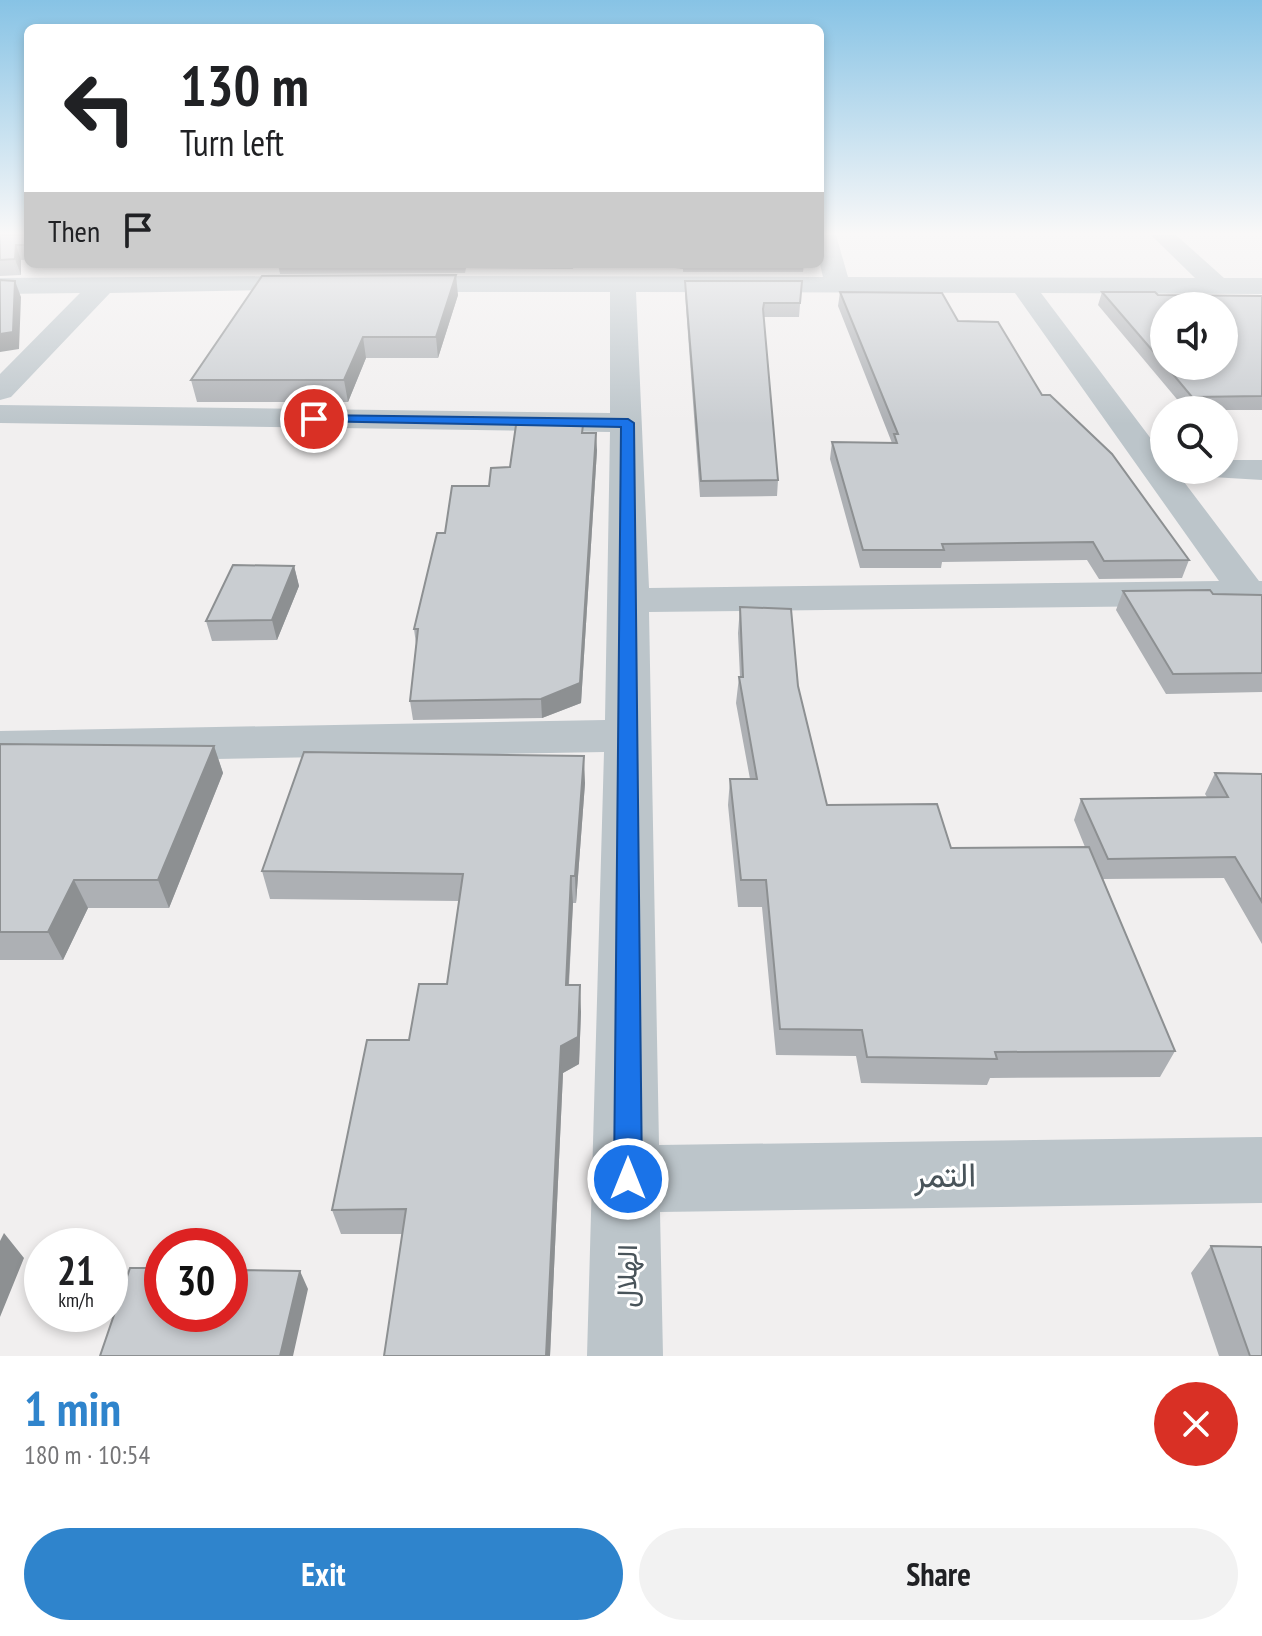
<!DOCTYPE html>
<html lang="en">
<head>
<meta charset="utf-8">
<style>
	:root { --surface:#fff; --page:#f2f2f2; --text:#202124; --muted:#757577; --accent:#2f84cc }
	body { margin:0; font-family:"PT Sans Narrow",Vazirmatn,sans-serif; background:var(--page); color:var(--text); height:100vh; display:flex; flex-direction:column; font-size:30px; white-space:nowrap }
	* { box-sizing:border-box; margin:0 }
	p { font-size:26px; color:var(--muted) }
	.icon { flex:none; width:44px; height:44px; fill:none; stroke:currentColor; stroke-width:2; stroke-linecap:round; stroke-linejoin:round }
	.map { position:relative; height:1356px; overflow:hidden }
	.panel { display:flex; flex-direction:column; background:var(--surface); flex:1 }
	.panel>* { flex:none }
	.guide { position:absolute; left:24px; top:24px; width:800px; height:244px; border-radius:12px; box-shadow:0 4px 12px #0003; background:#fff; color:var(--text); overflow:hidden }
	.buttons { position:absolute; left:1150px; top:292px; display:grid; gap:16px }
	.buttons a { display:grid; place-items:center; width:88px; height:88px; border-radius:50%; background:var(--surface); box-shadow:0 4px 12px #0003; font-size:40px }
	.speed { position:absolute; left:24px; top:1228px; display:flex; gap:16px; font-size:40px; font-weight:700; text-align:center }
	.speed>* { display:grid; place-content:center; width:104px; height:104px; border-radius:50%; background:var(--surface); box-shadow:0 4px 12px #0003; line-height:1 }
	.speed small { font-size:20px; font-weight:400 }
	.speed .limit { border:12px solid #d22; background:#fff; color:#111 }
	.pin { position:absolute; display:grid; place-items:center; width:68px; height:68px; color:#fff; margin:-34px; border:4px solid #fff; border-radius:50%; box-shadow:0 2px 8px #0007 }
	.me { position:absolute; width:88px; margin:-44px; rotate:0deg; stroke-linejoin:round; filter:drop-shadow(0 0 6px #0008) }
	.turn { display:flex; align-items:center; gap:28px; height:168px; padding:0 24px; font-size:36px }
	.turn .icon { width:104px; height:104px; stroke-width:2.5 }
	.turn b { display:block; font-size:56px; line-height:68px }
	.then { display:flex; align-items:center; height:76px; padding:0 24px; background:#0003; gap:16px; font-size:30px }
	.round { display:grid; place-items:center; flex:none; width:84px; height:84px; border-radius:42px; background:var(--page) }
	.overview { display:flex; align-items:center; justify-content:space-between; height:136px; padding:0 24px }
	h1 { font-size:48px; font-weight:700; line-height:60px; color:var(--accent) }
	.action { display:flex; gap:16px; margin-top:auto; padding:16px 24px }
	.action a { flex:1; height:92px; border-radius:48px; background:var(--accent); color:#fff; font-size:32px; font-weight:700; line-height:92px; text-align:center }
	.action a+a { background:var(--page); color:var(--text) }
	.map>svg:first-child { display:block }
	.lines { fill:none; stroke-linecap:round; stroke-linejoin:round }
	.street { fill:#bcc5ca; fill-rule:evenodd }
	.wall { fill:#adb0b4; fill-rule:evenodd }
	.shaded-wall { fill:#8d9092 }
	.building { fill:#c9cdd1; stroke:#8d9092; stroke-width:2 }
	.route { fill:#1a73e8; stroke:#114b97; stroke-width:2 }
	.labels { text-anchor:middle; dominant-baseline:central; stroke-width:6; stroke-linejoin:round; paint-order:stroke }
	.street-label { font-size:28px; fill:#49545a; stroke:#fff }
	.near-street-label { font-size:34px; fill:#49545a; stroke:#fff }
</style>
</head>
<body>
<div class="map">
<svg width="1262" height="1356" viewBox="0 0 1262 1356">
	<rect width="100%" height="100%" fill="#f1efef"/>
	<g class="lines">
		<path class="street" d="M820,235h16l12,42 347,1 -44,-43h25l48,43h38v16l-221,-1 123,163v14h11l84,111h3v24l-613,7 10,533 603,-8v66l-602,9 3,144h-76l17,-604 -604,11v-32l605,-11 5,-288 -610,-9v-18l610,8v-121h-212l-9,-3 -4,-5 4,-5 9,-3 425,1 -3,-13zM636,292l379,1 204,288 -570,7z
			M314,276l9,3 4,5 -4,5 -213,4 -99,104 -11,3v-26l80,-81 -80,1v-16z
			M1224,460h38v20l-50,-3 -5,-7h17z"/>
	</g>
	<path class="wall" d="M0,235h28v25h-7v15l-21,1z
		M278,264h296l-1,5 -107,-1 -1,5 -185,1z
		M675,264h129l-1,8h-120v-3l-8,-1z
		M685,281h117l-3,36h-36l15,163 -1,16 -77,1 -15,-203z
		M840,292l118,29 84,74 147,165 -7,18 -83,1 -12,-19 -145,2 -1,6h-81l-30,-109 2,-17 60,1 -54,-137z
		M1102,292l56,3 104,1v114h-76l-88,-105zM1164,306l60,60h-60z
		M458,295l-20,63h-72l-18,44h-151l-6,-22z
		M583,425v8l14,17 -16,253 -39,15 -129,2 -3,-19 6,-57 -2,-15 31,-96 44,-47 21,-19z
		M294,566l5,20 -22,54 -65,1 -6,-20z
		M1123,591l139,4v97l-96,2 -50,-84z
		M740,607l58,79 29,119 124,43 134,-1 -11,-27 7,-21 126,-2 -2,-3 10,-21 47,1v170l-38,-66 -121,1 72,172 -15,26 -170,1 -3,7 -126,-2 -5,-27 -80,-1 -14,-148h-24l-10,-102 2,-26h20l-14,-76 3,-26h1l-2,-44z
		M0,744l214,2 9,27 -54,135h-81l-25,52h-63z
		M585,783l-9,120h-3l-4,82 12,27 -2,52 -16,9 -13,283h-166l18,-122h-61l-9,-24 115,-226 12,-83 -189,-2 -8,-28z
		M1211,1246l51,110h-43l-28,-83z"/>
	<path class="shaded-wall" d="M16,245l5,15v15l-6,-16z
		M456,275l2,20 -20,63 -2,-21z
		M15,281l6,16 -2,52 -19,3v-18z
		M363,337l3,21 -18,44 -4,-22z
		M596,433l1,17 -16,253 -39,15 -1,-19z
		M294,566l5,20 -22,54 -5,-20z
		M214,746l9,27 -54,135 -11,-28z
		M584,756l1,27 -9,120 -1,-27z
		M571,876l2,27 -6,109 -1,-27z
		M74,880l14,28 -25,52 -15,-28z
		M580,985l1,27 -2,52 -16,9 -13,283h-4l15,-310z
		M4,1233l20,25 -24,59v-76z
		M300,1271l8,18 -15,67h-13z"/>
	<path class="building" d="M0,235h28v10h-12l-1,14 -15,1v-12h1h-1z
		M456,275l-20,62h-73l-19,43h-153l71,-104z
		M0,280l15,1 -2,51 -13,2z
		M685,281h117l-2,22h-36l-1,6 15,171 -77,1z
		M840,292l102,1 16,28 40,1 44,73h8l62,59 77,106 -85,1 -11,-19 -151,2 2,6h-81l-31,-108 65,1 -3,-9h4z
		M1102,292h53l3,3 104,1v100l-70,1 -26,-31h58v-60h-60v58z
		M516,425h67l-1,8h14l-16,250 -39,16 -131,2 8,-72h-4l23,-96h8l7,-47h37l2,-18 19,-1z
		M233,565l61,1 -22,54 -66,1z
		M1210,590l3,4 49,1v78l-89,1 -50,-83z
		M740,607l51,2 7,77 29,119 110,-1 14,44 138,-1 86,204 -180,1 2,7 -130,-2 -5,-27 -82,-1 -14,-149h-25l-11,-101h27l-18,-102h4z
		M0,744l214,2 -56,134h-84l-26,52h-48z
		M304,752l280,4 -9,120h-4l-5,109h14l-2,52 -17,9 -15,310h-162l22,-147 -74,1 35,-170h42l10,-56h28l16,-110 -201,-3z
		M1215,773l47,1v128l-27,-45 -127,2 -27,-60 147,-2z
		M1211,1246l51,1v109h-12z
		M130,1268h32v46h68v-44l70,1 -20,85h-180z"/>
	<linearGradient id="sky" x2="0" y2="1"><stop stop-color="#87c3e5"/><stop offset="0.55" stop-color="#f9f8f8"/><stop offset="1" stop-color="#f9f8f8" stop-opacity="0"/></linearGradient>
	<rect width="1262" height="424" fill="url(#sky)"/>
	<path class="route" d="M314,415l314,4 6,4 8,756 -4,9 -10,4 -10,-4 -4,-9 7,-752 -312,-6v-5z"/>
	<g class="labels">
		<g class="street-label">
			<text transform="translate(626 1276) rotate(-89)">الهلال</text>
		</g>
		<g class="near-street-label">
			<text transform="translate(945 1174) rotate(-1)">التمر</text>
		</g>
	</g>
</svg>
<div class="buttons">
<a><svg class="icon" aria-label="sound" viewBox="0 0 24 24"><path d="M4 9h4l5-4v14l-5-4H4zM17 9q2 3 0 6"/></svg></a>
<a><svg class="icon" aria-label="search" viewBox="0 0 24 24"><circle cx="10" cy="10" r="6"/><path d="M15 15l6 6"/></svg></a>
</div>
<div class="speed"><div>21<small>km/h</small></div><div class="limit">30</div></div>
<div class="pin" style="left:314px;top:419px;background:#d93025"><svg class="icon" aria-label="arrive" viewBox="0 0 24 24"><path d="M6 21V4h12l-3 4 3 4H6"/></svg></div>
<svg class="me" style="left:628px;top:1179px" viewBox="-20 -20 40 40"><circle r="17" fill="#1a73e8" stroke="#fff" stroke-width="3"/><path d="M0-11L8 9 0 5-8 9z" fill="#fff"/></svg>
<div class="guide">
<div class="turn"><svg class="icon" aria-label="left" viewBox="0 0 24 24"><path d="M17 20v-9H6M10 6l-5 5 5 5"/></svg><div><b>130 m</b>Turn left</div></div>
<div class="then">Then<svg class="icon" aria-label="arrive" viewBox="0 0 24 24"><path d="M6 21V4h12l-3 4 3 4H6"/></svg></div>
</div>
</div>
<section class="panel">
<div class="overview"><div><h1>1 min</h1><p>180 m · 10:54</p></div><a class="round" style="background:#d93025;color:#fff"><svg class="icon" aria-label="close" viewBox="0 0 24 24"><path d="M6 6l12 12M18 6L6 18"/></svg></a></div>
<div class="action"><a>Exit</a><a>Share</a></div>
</section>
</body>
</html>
